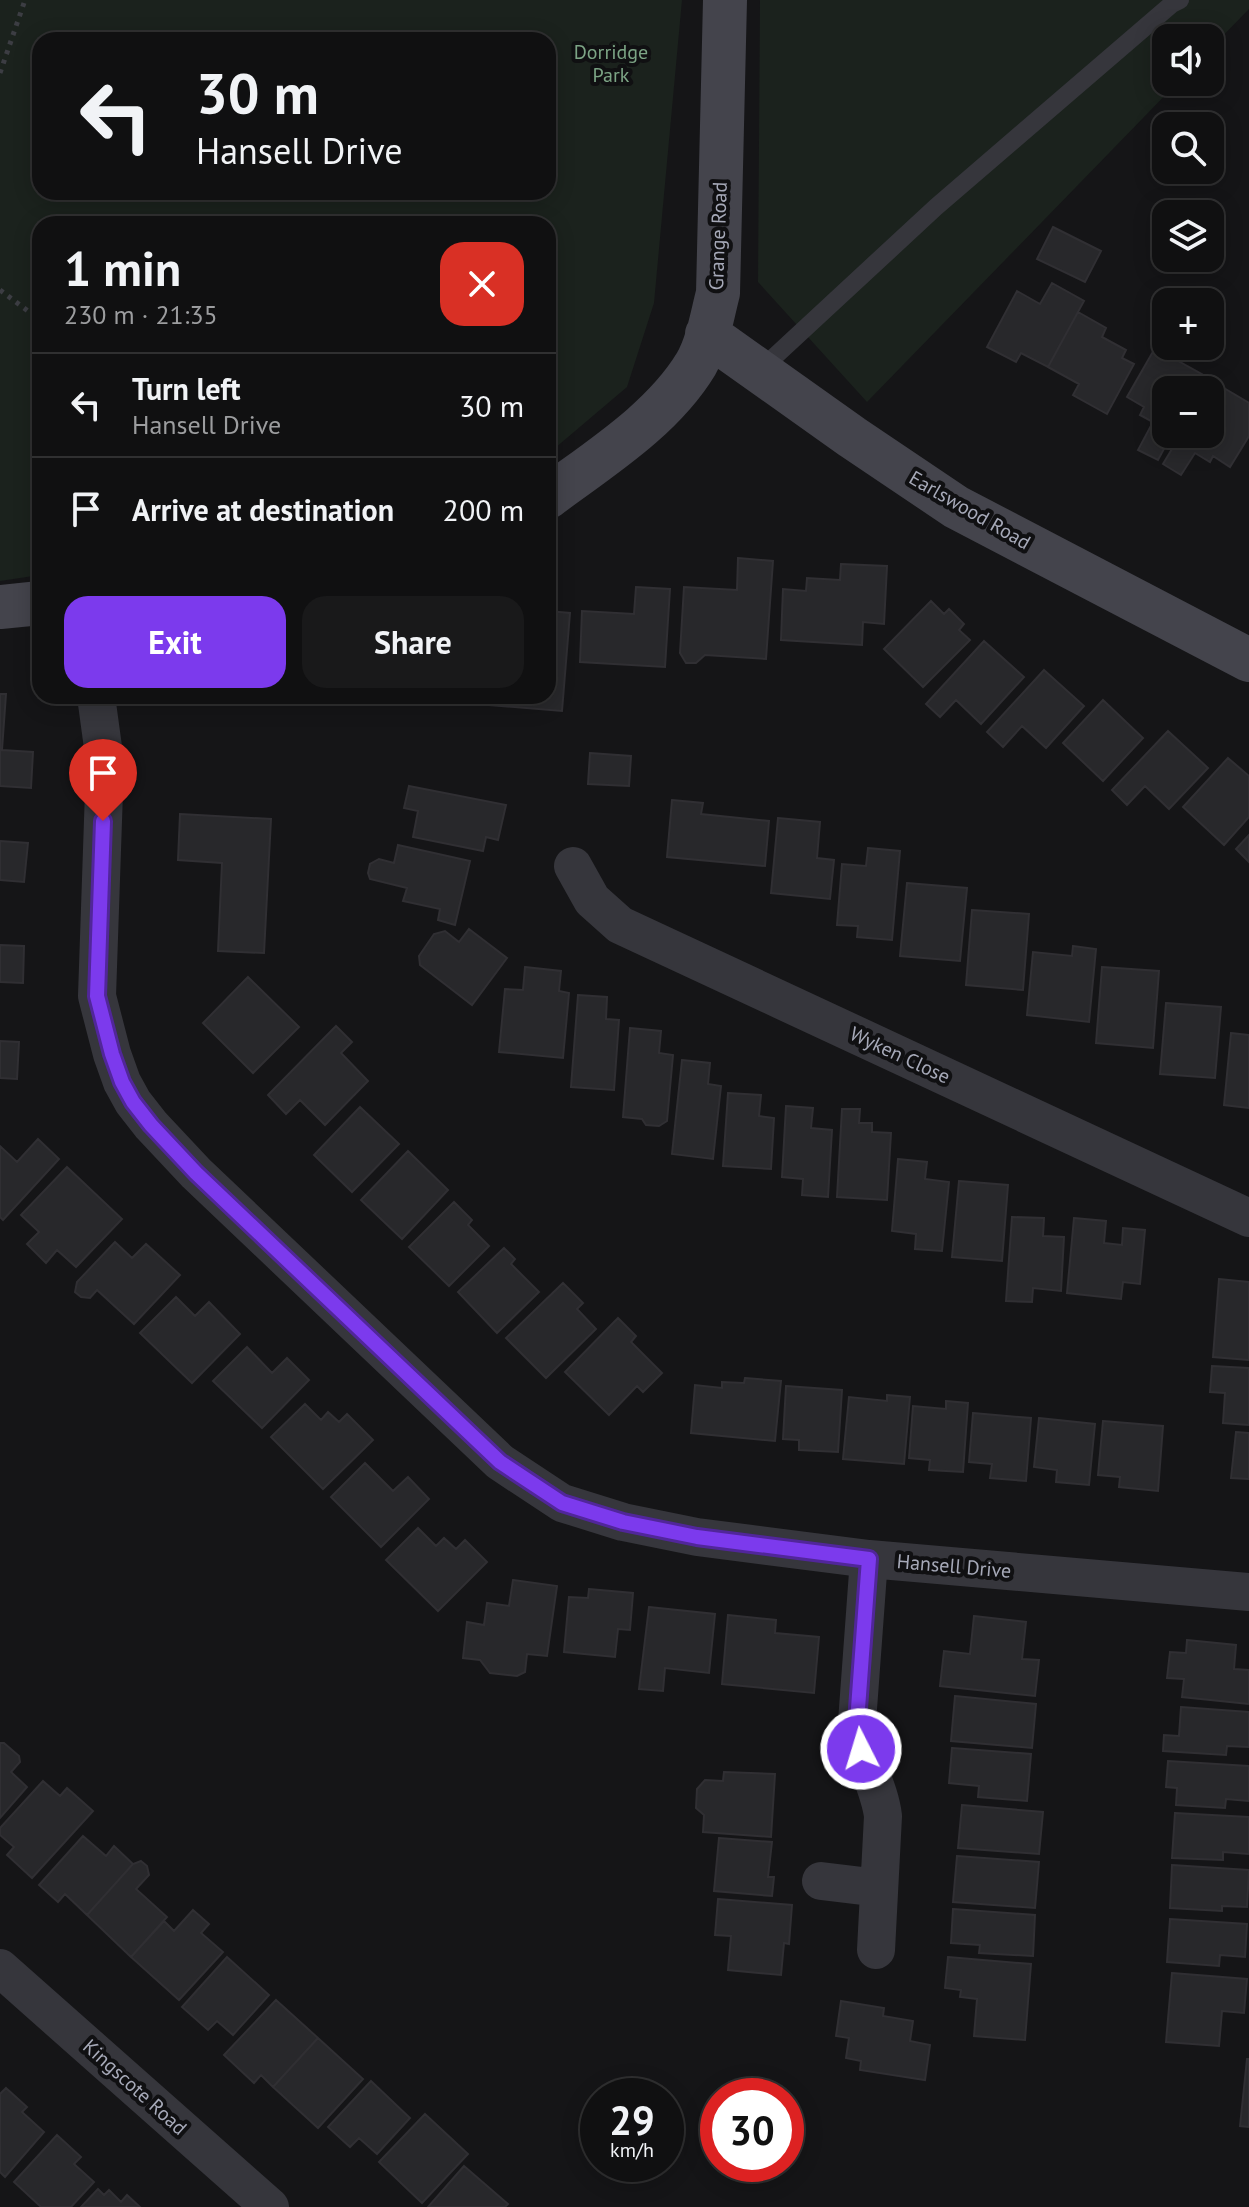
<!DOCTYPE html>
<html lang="en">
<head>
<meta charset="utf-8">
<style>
	:root { --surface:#101011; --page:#19191a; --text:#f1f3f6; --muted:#9c9d9f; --line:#303031; --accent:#7c3aed }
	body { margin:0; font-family:"PT Sans",sans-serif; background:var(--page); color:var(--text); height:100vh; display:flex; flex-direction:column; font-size:30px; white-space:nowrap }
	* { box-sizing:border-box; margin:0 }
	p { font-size:26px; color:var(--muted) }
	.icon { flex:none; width:44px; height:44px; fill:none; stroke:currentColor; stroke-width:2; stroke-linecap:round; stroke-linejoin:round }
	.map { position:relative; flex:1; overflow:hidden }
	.drawer { position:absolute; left:32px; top:216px; width:524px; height:488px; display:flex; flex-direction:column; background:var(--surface); border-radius:24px; box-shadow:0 4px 20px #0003,0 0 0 2px var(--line) }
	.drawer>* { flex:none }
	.hud { position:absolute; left:32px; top:32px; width:524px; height:168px; border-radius:24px; box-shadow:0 4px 20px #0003,0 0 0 2px var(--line); background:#101011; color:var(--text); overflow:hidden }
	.controls { position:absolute; left:1152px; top:24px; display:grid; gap:16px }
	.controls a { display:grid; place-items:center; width:72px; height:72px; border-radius:16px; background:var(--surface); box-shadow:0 4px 20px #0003,0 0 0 2px var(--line); font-size:40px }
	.speed { position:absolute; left:580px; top:2078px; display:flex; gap:16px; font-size:40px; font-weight:700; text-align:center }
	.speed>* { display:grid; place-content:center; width:104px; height:104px; border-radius:50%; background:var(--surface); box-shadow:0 4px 20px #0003,0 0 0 2px var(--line); line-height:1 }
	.speed small { font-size:20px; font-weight:400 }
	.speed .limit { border:12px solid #d22; background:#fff; color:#111 }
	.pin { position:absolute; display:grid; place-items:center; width:68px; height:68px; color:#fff; margin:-82px -34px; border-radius:50% 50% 50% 0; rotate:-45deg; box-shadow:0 0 8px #0007 }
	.pin .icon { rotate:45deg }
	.me { position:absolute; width:88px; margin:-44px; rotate:355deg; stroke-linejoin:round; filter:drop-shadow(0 0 6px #0008) }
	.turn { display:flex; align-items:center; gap:28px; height:168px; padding:0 32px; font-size:36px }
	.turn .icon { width:104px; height:104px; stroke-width:2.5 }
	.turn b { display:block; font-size:56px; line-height:68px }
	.round { display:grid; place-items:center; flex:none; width:84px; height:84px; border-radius:24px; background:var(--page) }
	.summary { display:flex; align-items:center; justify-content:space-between; height:136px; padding:0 32px }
	h1 { font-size:48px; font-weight:700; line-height:60px }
	.primary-button { display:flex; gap:16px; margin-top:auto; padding:16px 32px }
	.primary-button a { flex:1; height:92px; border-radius:24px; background:var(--accent); color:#fff; font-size:32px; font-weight:700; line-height:92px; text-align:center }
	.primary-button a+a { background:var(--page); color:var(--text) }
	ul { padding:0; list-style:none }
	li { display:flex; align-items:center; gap:24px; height:104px; padding:0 32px; border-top:2px solid var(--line) }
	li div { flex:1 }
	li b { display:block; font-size:30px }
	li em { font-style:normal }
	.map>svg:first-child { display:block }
	.green { fill:#1b221d; fill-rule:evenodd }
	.building { fill:#28282b; stroke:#302f33; stroke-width:2 }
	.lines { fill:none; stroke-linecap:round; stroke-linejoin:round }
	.path { stroke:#3c3d43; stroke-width:5; stroke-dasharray:4 6; stroke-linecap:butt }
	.lane { stroke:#36363c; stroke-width:18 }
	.street { stroke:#36363c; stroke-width:38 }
	.secondary { stroke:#44444c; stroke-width:44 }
	.route-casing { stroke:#51269a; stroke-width:20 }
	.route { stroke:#7c3aed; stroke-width:14 }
	.labels { text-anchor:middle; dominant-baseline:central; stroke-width:8; stroke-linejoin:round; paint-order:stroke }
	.park-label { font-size:20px; fill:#7ca485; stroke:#101012 }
	.street-label { font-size:20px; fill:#a6a9b8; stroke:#101012 }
</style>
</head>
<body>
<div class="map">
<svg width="1249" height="2207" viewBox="0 0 1249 2207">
	<rect width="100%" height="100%" fill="#151517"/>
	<path class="green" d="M0,0h682l-28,303 -27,84 -79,67v-230h-508v351l-40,6zM40,40h508v152h-508z
		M760,0h489v9l-39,40v-11h-44v44h12l-311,320 -109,-120z"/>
	<path class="building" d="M1053,227l48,24 -16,31 -48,-23z
		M1052,283l32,18 -36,66 -27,-14 -5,9 -29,-15 30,-56 23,13z
		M1078,312l28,16 -4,9 24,13 -4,8 12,6 -27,50 -34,-19 6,-11 -31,-17z
		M1155,348l50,28 -8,14h-31v44h6l-14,26 -20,-10 15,-28 -13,-7 4,-8 -17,-10z
		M1212,381l37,22v33l-19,31 -17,-11 -3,6 -15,-9 -14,22 -18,-11 18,-30h29v-44h-3z
		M738,558l35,3 -7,98 -61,-4 -9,8h-10l-6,-10 4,-66 53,3z
		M841,564l46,2 -3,58 -21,-2 -1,23 -81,-5 2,-51 23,2 1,-13 33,2z
		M636,587l34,2 -5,78 -85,-5 2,-51 52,3z
		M931,601l13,13 5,-5 15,15 -5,6 11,10 -47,47 -39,-38z
		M548,611l22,2 -8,98 -133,-11 1,-4h118z
		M984,641l40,36 -43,47 -25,-24 -16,17 -14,-13z
		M1044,670l40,36 -38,42 -24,-22 -19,21 -16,-15z
		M0,694h6l-4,56 31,2 -2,36 -31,-2z
		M1103,700l40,38 -40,43 -40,-38z
		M1168,731l40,37 -39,41 -24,-23 -18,19 -15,-15z
		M590,753l41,3 -2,30 -41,-2z
		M1228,758l21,18v41l-25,28 -41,-38z
		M409,786l97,19 -8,35 -12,-3 -3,14 -70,-14 5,-26 -14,-3z
		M672,800l31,3 -2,11 68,7 -4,45 -98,-9z
		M180,814l91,5 -7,134 -46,-2 4,-88 -44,-3z
		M778,818l42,4 -3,36 17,2 -4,39 -59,-6z
		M1249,835v27l-13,-13z
		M0,841l28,2 -4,39 -24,-2z
		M398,845l72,16 -15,64 -17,-5 2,-11 -37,-8 4,-13 -37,-9 -2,-6 2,-9 9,-5 15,4z
		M868,848l32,3 -8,89 -35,-3 1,-11 -21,-1 5,-61 24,2z
		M907,883l60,5 -7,73 -60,-5z
		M972,910l57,4 -6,76 -57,-5z
		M469,929l38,29 -35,47 -52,-40 -1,-9 15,-22 11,-3 14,11z
		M0,945l24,1 -1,37 -23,-1z
		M1073,946l23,3 -7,73 -62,-7 6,-63 39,4z
		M525,967l36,4 -2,20 10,2 -6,65 -64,-6 6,-63 18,1z
		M1102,967l57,4 -6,77 -57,-5z
		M248,977l51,50 -46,46 -50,-50z
		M578,995l29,2 -1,22 13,1 -5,70 -43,-3z
		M1166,1003l55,4 -6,71 -55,-4z
		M336,1026l16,16 -11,11 27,28 -43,44 -25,-25 -14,14 -18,-19z
		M630,1028l31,3 -2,22 14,2 -6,66 -8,5 -13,-1 -4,-6 -19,-2z
		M1231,1033l18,2v73l-25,-3z
		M0,1041l19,1 -2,37 -17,-1z
		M682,1060l28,3 -2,21 13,2 -8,73 -41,-5z
		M728,1093l33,2 -2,21 15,2 -3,51 -48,-3z
		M786,1106l27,2 -2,20 21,2 -4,67 -26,-2 1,-16 -21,-2z
		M360,1107l39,37 -47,48 -38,-37z
		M842,1109h18l-1,14h13v9l19,1 -4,67 -50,-3z
		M38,1139l21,20 -56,61 -3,-3v-71l17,16z
		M408,1151l40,39 -46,49 -41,-39z
		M898,1159l29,3 -2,17 24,3 -7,69 -27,-2 1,-15 -24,-3z
		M67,1167l55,52 -46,48 -19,-17 -11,13 -19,-19 12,-12 -18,-17z
		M959,1181l49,4 -6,76 -50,-4z
		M454,1202l18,18 -4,5 21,21 -40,40 -40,-39z
		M1012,1217l32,1 -1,18 21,1 -3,54 -28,-3 -1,14 -26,-1z
		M1074,1218l32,3 -2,22 18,2 1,-17 22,2 -5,54 -17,-2 -2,17 -54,-6z
		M115,1242l17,16 14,-14 34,31 -46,49 -37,-34 -7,8 -9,-1 -6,-5 2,-10z
		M504,1248l11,11 -4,5 28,28 -42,41 -39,-41z
		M1219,1279l30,3v78l-36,-3z
		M563,1283l20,20 -6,6 19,20 -50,49 -40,-40z
		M176,1297l19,19 14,-14 31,32 -48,49 -52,-50z
		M618,1318l18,18 -5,6 31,31 -19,19 -6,-6 -28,29 -44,-43z
		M247,1347l25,26 15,-15 22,22 -47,48 -49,-47z
		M1212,1366l37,2v57l-26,-2 2,-30 -15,-1z
		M745,1378l36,3 -6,60 -84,-8 4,-48 27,3v-6l22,1z
		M786,1386l56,4 -4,62 -39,-2v-10l-16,-1z
		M887,1395l23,2 -6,67 -61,-5 6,-62 38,4z
		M946,1401l22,2 -5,69 -34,-2 1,-10 -21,-2 4,-52 33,3z
		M305,1404l16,16 7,-8 11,10 8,-8 26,26 -50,49 -52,-52z
		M973,1413l58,5 -5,63 -36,-3 2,-14 -23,-2z
		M1039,1418l56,6 -6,61 -33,-3 1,-12 -23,-3z
		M1103,1421l60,5 -5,65 -39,-4 1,-10 -22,-2z
		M1236,1432l13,1v46l-18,-1z
		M365,1463l28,28 15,-14 21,22 -48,48 -50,-50z
		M418,1528l18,18 8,-8 12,11 9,-9 22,22 -49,49 -52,-51z
		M513,1580l44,6 -10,70 -20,-2 -2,18 -8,4 -27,-3 -10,-13 -17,-2 4,-36 17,3 3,-22 22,3z
		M589,1589l44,4 -3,37 -12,-1 -3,28 -51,-5 5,-55 19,1z
		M649,1607l66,7 -6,59 -44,-5 -2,23 -24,-2z
		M728,1615l48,5 -1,13 44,4 -5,56 -92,-9z
		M974,1616l52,6 -4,37 17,1 -4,36 -95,-10 4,-35 26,3z
		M1187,1640l49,5 -2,24 15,1v34l-67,-7 2,-18 -17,-1 3,-26 16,1z
		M955,1696l81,8 -4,44 -81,-7z
		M1181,1707l68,5v35l-22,-1 -1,9 -63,-4 1,-16 15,1z
		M0,1743h4l15,13 1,6 -9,10 16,15 -27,31z
		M952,1748l79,6 -4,47 -49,-4 1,-11 -30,-3z
		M1168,1761l81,5v35l-23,-2 -1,9 -49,-3 1,-17 -11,-1z
		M724,1772l51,2 -4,63 -68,-5 1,-17 -8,-7 1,-19 8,-9 18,1z
		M43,1781l17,15 7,-8 26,23 -61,67 -25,-23 7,-8 -14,-12v-7z
		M962,1805l81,7 -4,42 -81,-6z
		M1175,1813l74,4v37l-26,-2v8l-51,-2z
		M83,1836l23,20 8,-10 19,18 -46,51 -22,-21 -7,8 -19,-17z
		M719,1838l53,4 -4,35h6l-2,19 -58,-5z
		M957,1856l82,6 -4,46 -82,-6z
		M141,1861l6,5 2,9 -13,14 31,28 -36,40 -44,-42 46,-51z
		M1172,1865l77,5 -2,37 -25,-1v5l-52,-3z
		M718,1899l74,6 -3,39 -5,-1 -3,32 -53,-5 3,-34 -16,-1z
		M953,1909l82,6 -2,41 -54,-3 1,-8 -29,-2z
		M193,1910l16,14 -8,9 22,19 -44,48 -48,-43 33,-36 10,10z
		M1170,1919l77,5 -2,33 -25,-2 -1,11 -52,-4z
		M227,1957l42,38 -36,40 -16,-14 -9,9 -26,-23z
		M948,1957l83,7 -6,76 -51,-4 3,-37 -17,-2 1,-7 -16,-2z
		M1172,1973l75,6 -3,34 -22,-2 -3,35 -53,-4z
		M276,2000l42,38 -45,49 -12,-12 -7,8 -30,-28z
		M841,2001l43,7 -1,8 30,5 -3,20 20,4 -5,35 -65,-10 1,-9 -15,-3 3,-20 -13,-2z
		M318,2038l45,41 -45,49 -45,-41z
		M1247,2059h2v68l-9,-1z
		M371,2081l39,37 -33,36 -18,-16 -9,9 -22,-20z
		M6,2088l21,19 -5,5 22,20 -39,45 -5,-5v-78z
		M425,2114l43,40 -46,49 -43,-41z
		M57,2135l24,22 -7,7 20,18 -23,25h-30l-27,-25z
		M464,2166l44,38 -3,3h-77z
		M98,2189l6,6 5,-5 12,12 6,-7 13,12h-59z"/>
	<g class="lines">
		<path class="path" d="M0,73l25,-73
			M0,290l40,30"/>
		<path class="lane" d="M759,371l177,-164 236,-203 8,-4"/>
		<path class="street" d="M96,696l9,66 -8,234 15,58 10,28 11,20 18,23 45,48 304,289 62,41 61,19 74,15 172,22 380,33
			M573,866l19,34 28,25 629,293
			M869,1559l-12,163c1,33 22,61 26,94l-7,134
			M821,1881l58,7
			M0,1968l270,239"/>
		<path class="secondary" d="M707,334l145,103 104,70 293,153
			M548,497c51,-38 114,-77 148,-133 12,-21 16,-48 22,-71l7,-293
			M0,607l40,-4"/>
	</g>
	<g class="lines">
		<defs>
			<path id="route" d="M103,821l-6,175 15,58 10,28 11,20 18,23 45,48 304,289 62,41 61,19 74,15 172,22 -12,163v16l4,11"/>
		</defs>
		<use href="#route" class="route-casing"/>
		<use href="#route" class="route"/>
	</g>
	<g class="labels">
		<g class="park-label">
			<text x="611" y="52">Dorridge<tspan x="611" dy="23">Park</tspan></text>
		</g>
		<g class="street-label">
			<text transform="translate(718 236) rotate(-88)">Grange Road</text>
			<text transform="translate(970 510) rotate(30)">Earlswood Road</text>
			<text transform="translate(900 1055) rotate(25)">Wyken Close</text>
			<text transform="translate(954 1566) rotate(5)">Hansell Drive</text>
			<text transform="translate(135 2087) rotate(42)">Kingscote Road</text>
		</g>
	</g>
</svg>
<div class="controls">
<a><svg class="icon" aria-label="sound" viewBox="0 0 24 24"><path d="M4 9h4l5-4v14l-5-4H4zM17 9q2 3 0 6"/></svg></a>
<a><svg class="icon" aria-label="search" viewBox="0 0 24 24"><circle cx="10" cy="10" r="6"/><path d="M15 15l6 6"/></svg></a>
<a><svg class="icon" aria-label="layers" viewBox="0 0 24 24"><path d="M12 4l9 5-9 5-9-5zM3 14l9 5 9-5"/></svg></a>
<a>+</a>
<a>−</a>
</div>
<div class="speed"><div>29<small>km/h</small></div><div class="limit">30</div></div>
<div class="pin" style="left:103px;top:821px;background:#d93025"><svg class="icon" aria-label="arrive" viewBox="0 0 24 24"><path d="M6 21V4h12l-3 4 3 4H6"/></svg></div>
<svg class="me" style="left:861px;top:1749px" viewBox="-20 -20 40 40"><circle r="17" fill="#7c3aed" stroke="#fff" stroke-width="3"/><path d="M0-11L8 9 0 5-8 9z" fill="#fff"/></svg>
<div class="hud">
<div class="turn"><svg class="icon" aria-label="left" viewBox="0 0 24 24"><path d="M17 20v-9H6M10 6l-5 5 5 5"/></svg><div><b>30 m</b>Hansell Drive</div></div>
</div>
<section class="drawer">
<div class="summary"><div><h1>1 min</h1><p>230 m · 21:35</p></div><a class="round" style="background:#d93025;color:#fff"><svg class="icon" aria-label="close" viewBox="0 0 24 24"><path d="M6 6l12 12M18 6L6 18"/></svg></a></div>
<ul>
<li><svg class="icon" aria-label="left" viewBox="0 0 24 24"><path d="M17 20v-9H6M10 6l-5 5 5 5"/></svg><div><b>Turn left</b><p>Hansell Drive</p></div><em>30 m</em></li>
<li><svg class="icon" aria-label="arrive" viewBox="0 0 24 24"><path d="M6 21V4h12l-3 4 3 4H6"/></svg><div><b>Arrive at destination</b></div><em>200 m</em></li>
</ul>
<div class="primary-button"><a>Exit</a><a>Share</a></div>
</section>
</div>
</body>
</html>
